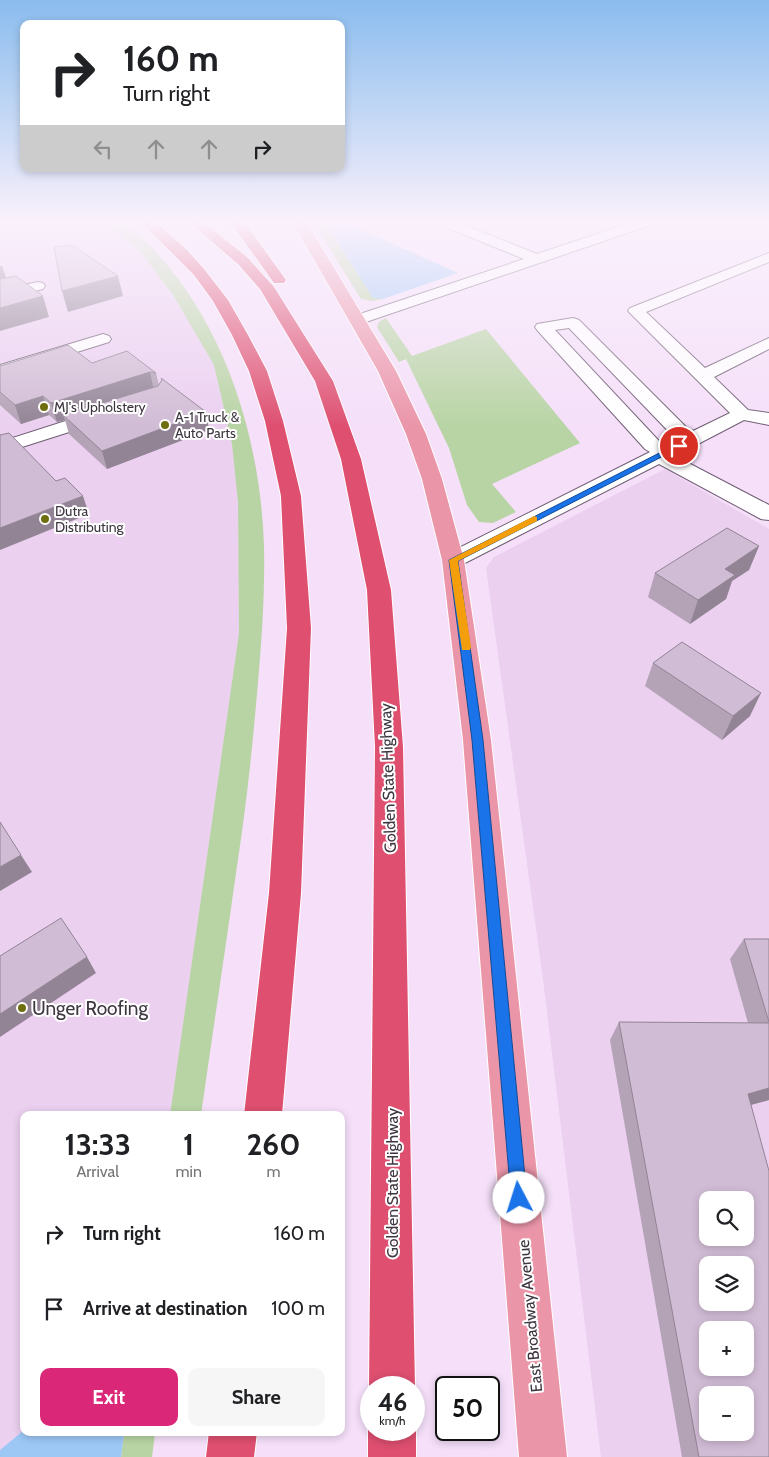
<!DOCTYPE html>
<html lang="en">
<head>
<meta charset="utf-8">
<style>
	:root { --surface:#fff; --page:#f6f6f6; --text:#202124; --muted:#757577; --accent:#db2777 }
	body { margin:0; font-family:Cabin,sans-serif; background:var(--page); color:var(--text); height:100vh; display:flex; flex-direction:column; font-size:19px; white-space:nowrap }
	* { box-sizing:border-box; margin:0 }
	p { font-size:16px; color:var(--muted) }
	.icon { flex:none; width:28px; height:28px; fill:none; stroke:currentColor; stroke-width:2; stroke-linecap:round; stroke-linejoin:round }
	.map { position:relative; flex:1; overflow:hidden }
	.drawer { position:absolute; left:20px; top:1111px; width:325px; height:325px; display:flex; flex-direction:column; background:var(--surface); border-radius:10px; box-shadow:0 2px 8px #0003 }
	.drawer>* { flex:none }
	.hud { position:absolute; left:20px; top:20px; width:325px; height:152px; border-radius:10px; box-shadow:0 2px 8px #0003; background:#fff; color:var(--text); overflow:hidden }
	.buttons { position:absolute; left:699px; top:1191px; display:grid; gap:10px }
	.buttons a { display:grid; place-items:center; width:55px; height:55px; border-radius:10px; background:var(--surface); box-shadow:0 2px 8px #0003; font-size:25px }
	.speed { position:absolute; left:360px; top:1376px; display:flex; gap:10px; font-size:25px; font-weight:700; text-align:center }
	.speed>* { display:grid; place-content:center; width:65px; height:65px; border-radius:50%; background:var(--surface); box-shadow:0 2px 8px #0003; line-height:1 }
	.speed small { font-size:12px; font-weight:400 }
	.speed .limit { border:2px solid #111; border-radius:8px; background:#fff; color:#111 }
	.pin { position:absolute; display:grid; place-items:center; width:42px; height:42px; color:#fff; margin:-21px; border:2px solid #fff; border-radius:50%; box-shadow:0 1px 5px #0007 }
	.me { position:absolute; width:55px; margin:-28px; rotate:355deg; stroke-linejoin:round; filter:drop-shadow(0 0 4px #0008) }
	.turn { display:flex; align-items:center; gap:18px; height:105px; padding:0 20px; font-size:22px }
	.turn .icon { width:65px; height:65px; stroke-width:2.5 }
	.turn b { display:block; font-size:35px; line-height:42px }
	.lanes { display:flex; align-items:center; height:48px; padding:0 20px; background:#0003; justify-content:center; gap:25px; direction:ltr }
	.lanes .off { opacity:.35 }
	.eta { display:flex; justify-content:space-evenly; align-items:center; height:85px; text-align:center }
	.eta b { font-size:30px; font-weight:800; line-height:35px }
	.cta { display:flex; gap:10px; margin-top:auto; padding:10px 20px }
	.cta a { flex:1; height:58px; border-radius:10px; background:var(--accent); color:#fff; font-size:20px; font-weight:800; line-height:58px; text-align:center }
	.cta a+a { background:var(--page); color:var(--text) }
	ul { padding:0; list-style:none }
	li { display:flex; align-items:center; gap:15px; height:75px; padding:0 20px }
	li div { flex:1 }
	li b { display:block; font-size:19px }
	li em { font-style:normal }
	.map>svg:first-child { display:block }
	.built { fill:#ebd0f0; fill-rule:evenodd }
	.green { fill:#b8d4a4 }
	.water { fill:#9dc8f6 }
	.lines { fill:none; stroke-linecap:round; stroke-linejoin:round }
	.minor-casing { stroke:#6f5d73; stroke-width:2 }
	.major-casing { stroke:#fff; stroke-width:2 }
	.highway-casing { stroke:#fff; stroke-width:2 }
	.minor { fill:#fff; fill-rule:evenodd }
	.major { fill:#eb95a9; fill-rule:evenodd }
	.highway { fill:#de4f70; fill-rule:evenodd }
	.wall { fill:#b4a2b7 }
	.shaded-wall { fill:#928495 }
	.building { fill:#d1bcd5; stroke:#928495; fill-rule:evenodd }
	.route { fill:#1a73e8; stroke:#114b97 }
	.slow { fill:#f59e0b }
	.poi-dot { fill:#6f6e0e; stroke:#fff; stroke-width:2 }
	.labels { text-anchor:middle; dominant-baseline:central; stroke-width:4; stroke-linejoin:round; paint-order:stroke }
	.far-poi-label { font-size:14px; fill:#3e3640; stroke:#fff; text-anchor:start }
	.street-label { font-size:16px; fill:#3e3640; stroke:#fff }
	.near-poi-label { font-size:19px; fill:#3e3640; stroke:#fff; text-anchor:start }
</style>
</head>
<body>
<div class="map">
<svg width="769" height="1457" viewBox="0 0 769 1457">
	<rect width="100%" height="100%" fill="#f5dff9"/>
	<path class="built" d="M0,223h105l35,28 33,44 41,70 18,79 6,59 1,130 -69,482h-146v315l-24,20z
		M665,469l104,60v928h-168l-58,-478 -57,-411 8,-11zM708,1200h37v38h-37zM708,1265h37v37h-37zM708,1330h37v38h-37zM708,1395h37v37h-37z"/>
	<path class="green" d="M105,223h21c93,79 134,205 138,323 1,45 -2,91 -6,136 -5,60 -11,118 -20,177 -12,86 -25,171 -37,256h-31l69,-482 -1,-130 -6,-59 -18,-79 -41,-70 -33,-44z
		M314,223h11l48,74 10,2 -11,2 -11,-2z
		M386,318l26,38 74,-27 94,114 -88,41 24,28 -23,11 -14,-1 -12,-17 -18,-57 -43,-89 -7,3 -22,-35 2,-5z
		M124,1433h31l-3,24h-31z"/>
	<path class="water" d="M347,223l111,50 -75,26 -10,-1 -44,-70z
		M24,1430v2l100,1 -3,24h-121v-7z"/>
	<g class="lines">
		<defs>
			<path id="minor" d="M441,223h18l78,31 93,-31h20l-2,3 -285,97h-12l-2,-3 2,-3 173,-58 -81,-33z
				M769,253v9l-123,50 59,56 64,-30v11l-55,28 34,33 21,3v12l-25,-5 -69,36 94,49v15l-8,-1 -102,-55 -198,101 -8,2 -8,-2 -3,-5 3,-5 205,-103 -5,-3 -108,-119 -2,-3 2,-3 36,-6 6,2 107,107 7,4 37,-18 -102,-102 2,-3zM569,328l103,107 7,3 -13,7 -7,-4 -104,-111z
				M38,282l5,1 2,3 -2,3 -43,11v-10z
				M103,334l6,2 2,3 -2,3 -109,34v-11z
				M103,409l7,2 2,4 -2,4 -110,35v-12z"/>
			<path id="major" d="M293,223h14l89,148 30,63 16,45 22,81 27,180 76,717h-48l-56,-717 -21,-180 -20,-81 -16,-45 -28,-63z"/>
			<path id="highway" d="M142,223h15l30,27 17,19 24,31 20,35 19,36 16,50 18,75 10,132 -10,265 -19,222h-38l25,-222 18,-265 -6,-132 -16,-75 -16,-50 -17,-36 -19,-34 -19,-26z
				M190,223h15l43,35 26,29 59,94 28,78 30,131 12,157 12,641 -1,3v-3h-43v6l-2,-6 6,-641 -8,-157 -26,-131 -26,-78 -55,-92 -22,-25z
				M231,223h14l41,57 -2,3h-10z
				M371,1423v7h43v-5l2,5v27h-48v-27z
				M209,1432h48l-3,25h-48z"/>
		</defs>
		<use href="#minor" class="minor-casing"/>
		<use href="#major" class="major-casing"/>
		<use href="#highway" class="highway-casing"/>
		<use href="#minor" class="minor"/>
		<use href="#major" class="major"/>
		<use href="#highway" class="highway"/>
	</g>
	<path class="wall" d="M92,363l64,10 3,12 2,-4v-3l45,34 3,18 -102,39 -38,-35 -4,-14 -8,2 -8,-7 -28,9 -21,-19v-39z
		M759,546l-10,24 -17,11 -6,18 -36,25 -42,-27 7,-24z
		M653,663l97,53 -28,24 -77,-54z
		M744,939h25v161l-18,5 18,352h-87l-72,-417 9,-18 129,1 -18,-64z"/>
	<path class="shaded-wall" d="M0,266h2l7,20 -9,2z
		M118,276l5,20 -55,16 -6,-21z
		M43,296l6,21 -49,14v-23z
		M150,372l4,19 -91,24 2,5 -8,2 -6,-19z
		M43,396l6,19 -28,9 -6,-19z
		M206,412l3,18 -102,39 -5,-18z
		M83,496l6,18 -89,36v-22z
		M759,546l-10,24 -17,11 -6,18 -36,25 8,-24 27,-31z
		M761,693l-11,23 -28,24 11,-24z
		M21,855l11,17 -32,19v-24z
		M87,957l9,16 -96,64v-23z
		M769,1088v12l-37,10 16,-16z"/>
	<path class="building" d="M72,245l46,31 -56,15 -8,-44z
		M16,276l27,20 -43,12v-29z
		M68,345l24,18 35,-12 29,22 -6,-1 -99,31 -8,-7 -28,9 -15,-13v-26z
		M161,378l45,34 -104,39 -39,-36 95,-29 4,-6z
		M9,433l47,48 9,-3 18,18 -83,32v-93z
		M727,528l32,18 -34,23 10,6 -37,25 -43,-27z
		M682,642l79,51 -28,23 -80,-53z
		M0,822l21,33 -21,12z
		M61,918l26,39 -87,57v-58z
		M744,939h25v83z
		M619,1022l150,1v65l-21,6 21,77v286h-70zM708,1200h37v38h-37zM708,1265h37v37h-37zM708,1330h37v38h-37zM708,1395h37v37h-37z"/>
	<linearGradient id="sky" x2="0" y2="1"><stop stop-color="#8abcee"/><stop offset="0.52" stop-color="#faf1fc"/><stop offset="1" stop-color="#faf1fc" stop-opacity="0"/></linearGradient>
	<rect width="769" height="427" fill="url(#sky)"/>
	<path class="route" d="M677,444l6,2 -225,115 25,179 44,458 -2,6 -6,3 -6,-3 -2,-6 -39,-458 -23,-180z"/>
	<path class="slow" d="M534,516l3,1v4l-79,40 13,86 -1,3h-8l-13,-90z"/>
	<g class="poi-dot">
		<circle cx="44" cy="407" r="5"/>
		<circle cx="165" cy="425" r="5"/>
		<circle cx="45" cy="519" r="5"/>
		<circle cx="22" cy="1008" r="5"/>
	</g>
	<g class="labels">
		<g class="far-poi-label">
			<text x="54" y="407">MJ's Upholstery</text>
			<text x="175" y="417">A-1 Truck &amp;<tspan x="175" dy="16">Auto Parts</tspan></text>
			<text x="55" y="511">Dutra<tspan x="55" dy="16">Distributing</tspan></text>
		</g>
		<g class="street-label">
			<text transform="translate(388 778) rotate(-92)">Golden State Highway</text>
			<text transform="translate(392 1183) rotate(-90)">Golden State Highway</text>
			<text transform="translate(530 1316) rotate(-95)">East Broadway Avenue</text>
		</g>
		<g class="near-poi-label">
			<text x="32" y="1008">Unger Roofing</text>
		</g>
	</g>
</svg>
<div class="buttons">
<a><svg class="icon" aria-label="search" viewBox="0 0 24 24"><circle cx="10" cy="10" r="6"/><path d="M15 15l6 6"/></svg></a>
<a><svg class="icon" aria-label="layers" viewBox="0 0 24 24"><path d="M12 4l9 5-9 5-9-5zM3 14l9 5 9-5"/></svg></a>
<a>+</a>
<a>−</a>
</div>
<div class="speed"><div>46<small>km/h</small></div><div class="limit">50</div></div>
<div class="pin" style="left:679px;top:446px;background:#d93025"><svg class="icon" aria-label="arrive" viewBox="0 0 24 24"><path d="M6 21V4h12l-3 4 3 4H6"/></svg></div>
<svg class="me" style="left:519px;top:1198px" viewBox="-20 -20 40 40"><circle r="19" fill="#fff"/><path d="M0-13L10 11 0 6-10 11z" fill="#1a73e8"/></svg>
<div class="hud">
<div class="turn"><svg class="icon" aria-label="right" viewBox="0 0 24 24"><path d="M7 20v-9h11M14 6l5 5-5 5"/></svg><div><b>160 m</b>Turn right</div></div>
<div class="lanes"><svg class="icon off" aria-label="left" viewBox="0 0 24 24"><path d="M17 20v-9H6M10 6l-5 5 5 5"/></svg><svg class="icon off" aria-label="ahead" viewBox="0 0 24 24"><path d="M12 20V5M6 11l6-6 6 6"/></svg><svg class="icon off" aria-label="ahead" viewBox="0 0 24 24"><path d="M12 20V5M6 11l6-6 6 6"/></svg><svg class="icon" aria-label="right" viewBox="0 0 24 24"><path d="M7 20v-9h11M14 6l5 5-5 5"/></svg></div>
</div>
<section class="drawer">
<div class="eta">
<div><b>13:33</b><p>Arrival</p></div>
<div><b>1</b><p>min</p></div>
<div><b>260</b><p>m</p></div>
</div>
<ul>
<li><svg class="icon" aria-label="right" viewBox="0 0 24 24"><path d="M7 20v-9h11M14 6l5 5-5 5"/></svg><div><b>Turn right</b></div><em>160 m</em></li>
<li><svg class="icon" aria-label="arrive" viewBox="0 0 24 24"><path d="M6 21V4h12l-3 4 3 4H6"/></svg><div><b>Arrive at destination</b></div><em>100 m</em></li>
</ul>
<div class="cta"><a>Exit</a><a>Share</a></div>
</section>
</div>
</body>
</html>
